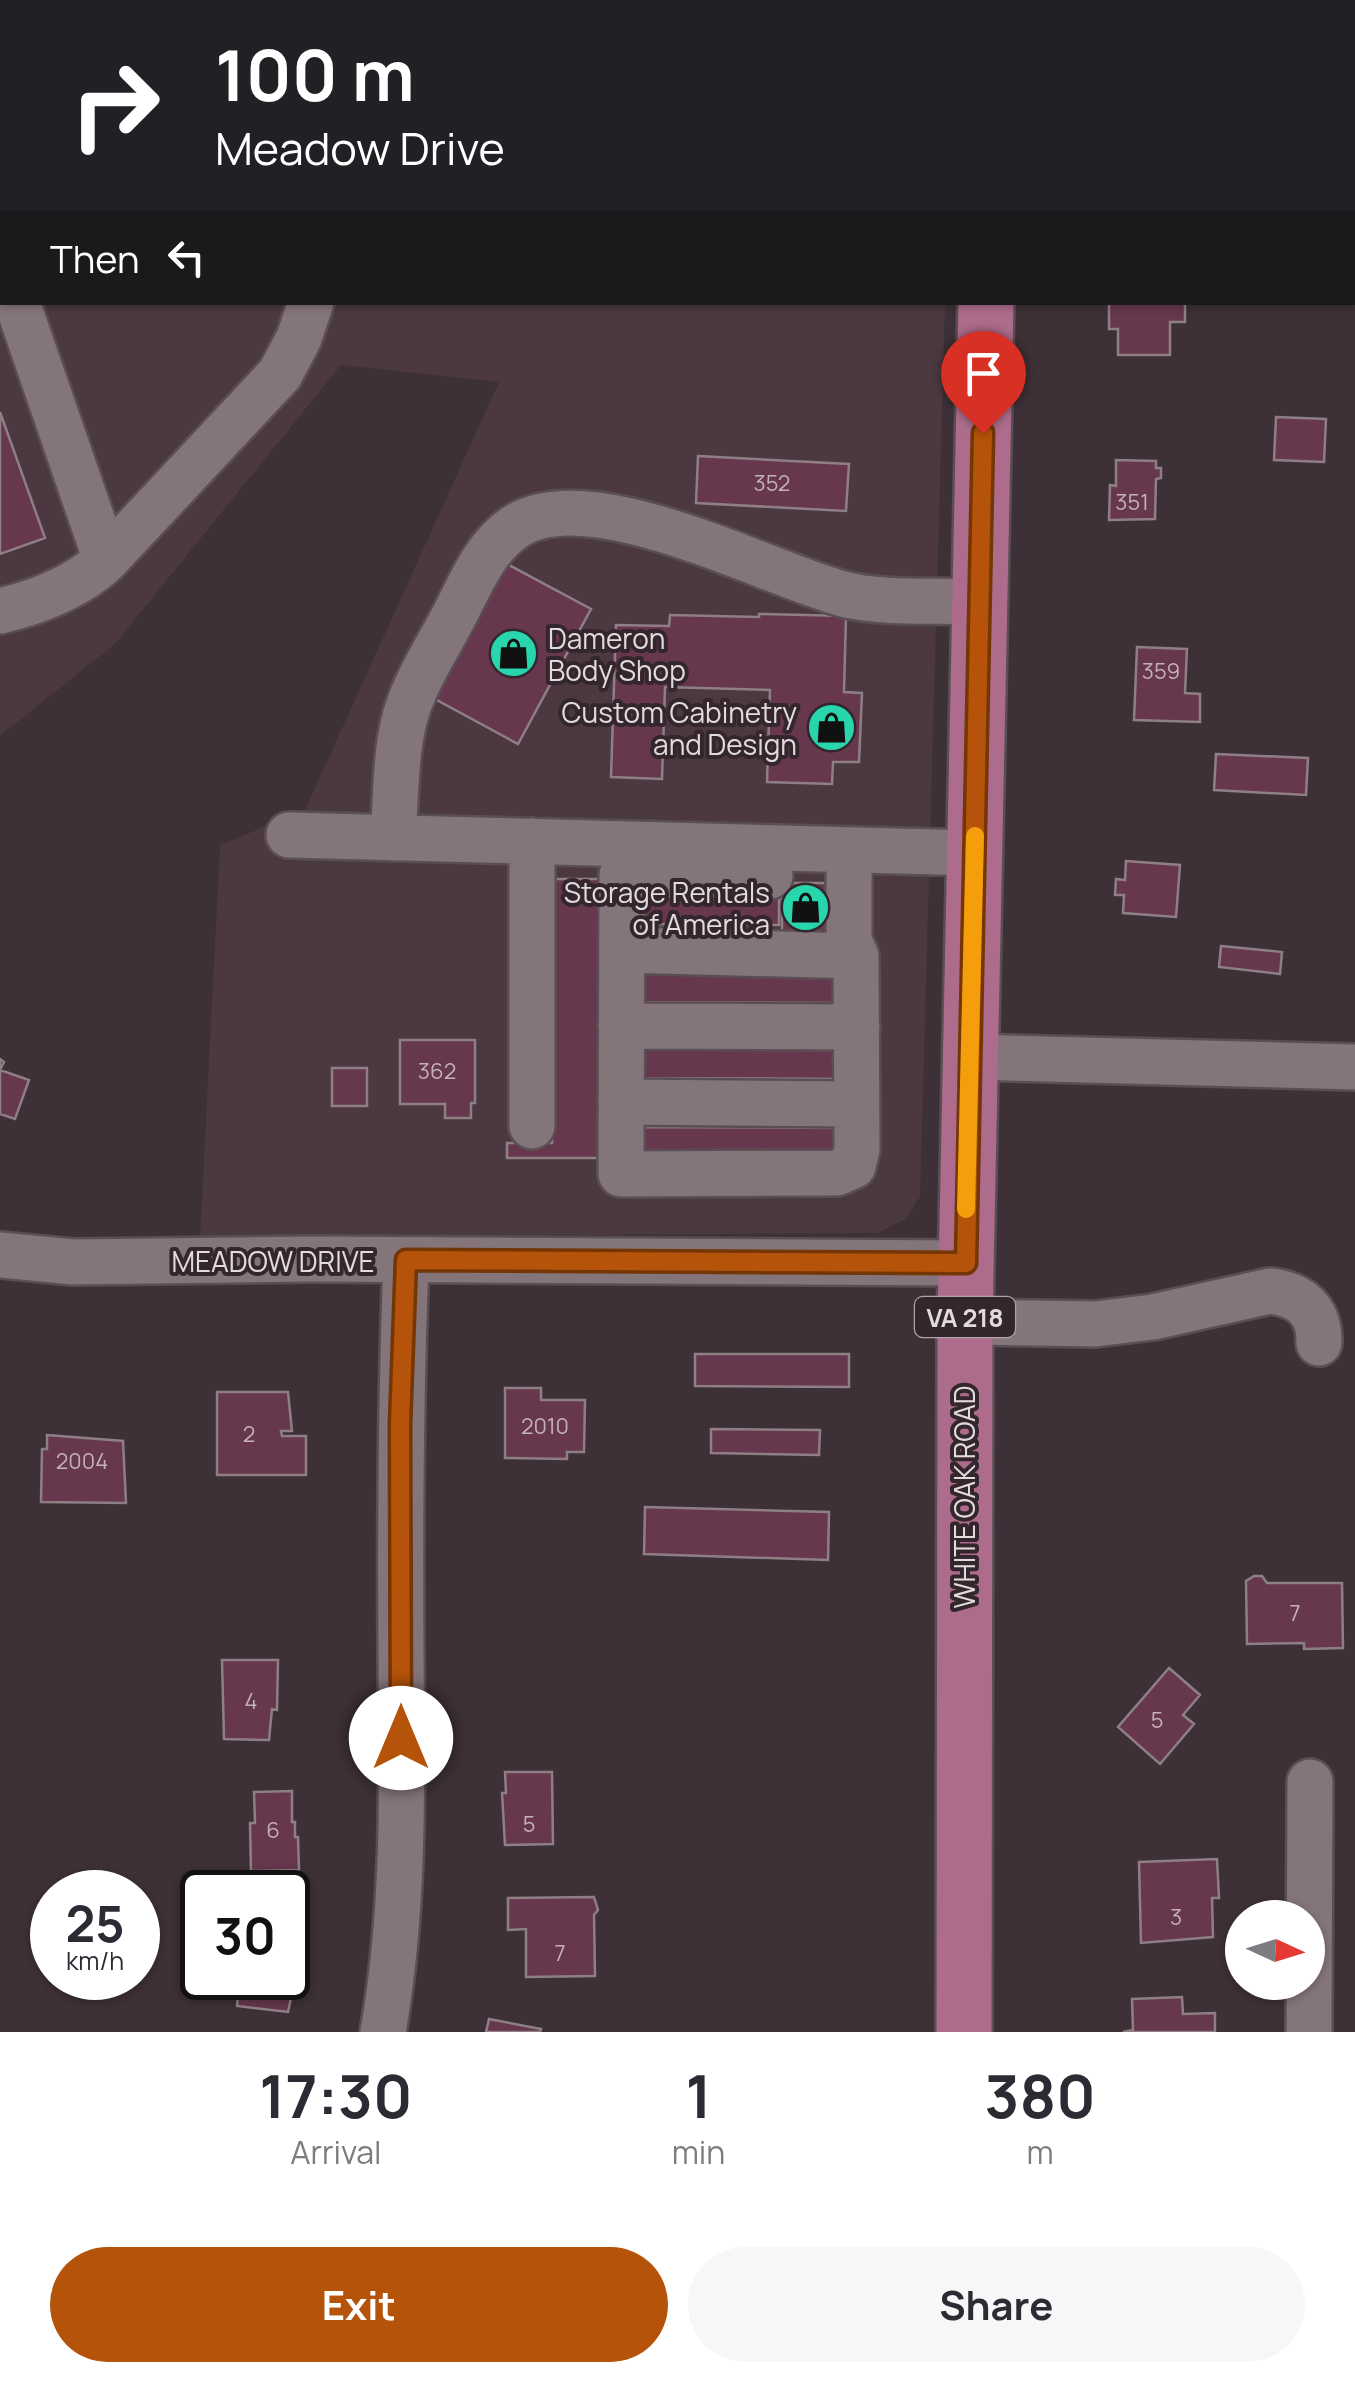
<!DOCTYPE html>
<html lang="en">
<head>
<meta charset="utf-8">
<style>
	:root { --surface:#fff; --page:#f7f7f7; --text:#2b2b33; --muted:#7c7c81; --accent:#b45309 }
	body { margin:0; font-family:Manrope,sans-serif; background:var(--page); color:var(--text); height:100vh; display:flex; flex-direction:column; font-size:38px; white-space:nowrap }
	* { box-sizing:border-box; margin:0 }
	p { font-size:32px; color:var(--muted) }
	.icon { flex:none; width:55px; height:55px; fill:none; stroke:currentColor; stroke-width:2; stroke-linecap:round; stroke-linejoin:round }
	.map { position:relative; height:2032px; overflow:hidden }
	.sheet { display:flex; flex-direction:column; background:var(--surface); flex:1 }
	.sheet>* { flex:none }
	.banner { position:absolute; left:0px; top:0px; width:1355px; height:305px; box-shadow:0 2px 8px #0004; background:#202124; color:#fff; overflow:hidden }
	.needle { width:65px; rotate:94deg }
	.buttons { position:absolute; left:1225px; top:1900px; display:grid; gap:20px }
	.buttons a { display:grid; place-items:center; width:100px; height:100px; border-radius:50%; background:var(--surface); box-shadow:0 2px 8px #0004; font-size:50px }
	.speed { position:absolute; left:30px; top:1870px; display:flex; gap:20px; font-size:50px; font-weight:700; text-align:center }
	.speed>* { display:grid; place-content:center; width:130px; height:130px; border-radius:50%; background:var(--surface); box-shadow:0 2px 8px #0004; line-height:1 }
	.speed small { font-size:25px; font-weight:400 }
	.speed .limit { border:5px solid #111; border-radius:15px; background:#fff; color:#111 }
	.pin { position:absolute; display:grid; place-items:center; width:85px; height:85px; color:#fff; margin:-102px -42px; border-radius:50% 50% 50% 0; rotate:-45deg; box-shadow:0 0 10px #0007 }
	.pin .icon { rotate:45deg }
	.me { position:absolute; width:110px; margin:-55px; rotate:0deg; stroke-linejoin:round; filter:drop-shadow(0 0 8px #0008) }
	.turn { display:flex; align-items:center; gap:35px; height:210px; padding:0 50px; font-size:45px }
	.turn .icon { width:130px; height:130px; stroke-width:2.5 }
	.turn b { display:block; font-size:70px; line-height:85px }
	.then { display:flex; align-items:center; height:95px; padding:0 50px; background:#0003; gap:20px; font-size:38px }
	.eta { display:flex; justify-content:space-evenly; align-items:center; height:170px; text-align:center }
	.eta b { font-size:60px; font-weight:700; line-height:70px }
	.primary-button { display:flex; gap:20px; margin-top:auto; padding:20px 50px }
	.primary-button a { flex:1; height:115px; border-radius:60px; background:var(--accent); color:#fff; font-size:40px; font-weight:700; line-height:115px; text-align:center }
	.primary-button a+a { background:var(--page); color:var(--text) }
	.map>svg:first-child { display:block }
	.built { fill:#4c3841 }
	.building { fill:#66374d; stroke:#8e7f85; stroke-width:2.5 }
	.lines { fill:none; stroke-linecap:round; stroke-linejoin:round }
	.minor-casing { stroke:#594e53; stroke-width:50 }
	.major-casing { stroke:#594e53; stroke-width:60 }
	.minor { stroke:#84757b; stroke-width:45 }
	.major { stroke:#ad6c8b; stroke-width:55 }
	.route-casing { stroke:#753606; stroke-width:25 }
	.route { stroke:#b45309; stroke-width:18 }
	.slow { stroke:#f59e0b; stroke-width:18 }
	.labels { text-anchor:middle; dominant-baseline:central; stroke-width:8; stroke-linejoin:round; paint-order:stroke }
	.number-label { font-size:22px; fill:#c4b1ba }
	.shield { fill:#33262c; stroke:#aea4a9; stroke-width:2.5 }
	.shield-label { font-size:25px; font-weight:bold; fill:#e3dade }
	.poi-label { font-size:28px; fill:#e3dade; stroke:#33262c; text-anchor:end }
	.street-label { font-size:28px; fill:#e3dade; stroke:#33262c }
</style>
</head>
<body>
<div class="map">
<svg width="1355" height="2032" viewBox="0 0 1355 2032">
	<rect width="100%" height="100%" fill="#3d3036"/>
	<path class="built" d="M0,0h952l-950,2v300l943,1 -25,894 -15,22 -28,14 -677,5 20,-393 85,-35 194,-428 -158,-17 -226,279 -115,92z"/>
	<path class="building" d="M746,0h73l-74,2z
		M1109,302h76v20h-15v33h-52v-26h-9z
		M0,412l45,126 -45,16z
		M1276,417l50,2 -2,43 -50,-2z
		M698,456l151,8 -3,47 -150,-8z
		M1116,460l40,1v7h5v10l-5,1 -1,40 -46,1 1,-35 6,1z
		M507,564l84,45 -73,135 -83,-45z
		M759,614l87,2 -2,76 18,1 -3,69h-26l-1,22 -65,-2 3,-92 -105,-3 -3,92 -51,-2 5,-152 53,1 1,-11 89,2z
		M1137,647l50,2 -2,44 15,1v28l-66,-2z
		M1216,754l92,4 -2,37 -92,-5z
		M1126,861l54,4 -4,52 -53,-4 1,-18h-9l1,-16 9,1z
		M555,879h46l-3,279h-91v-15h45z
		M782,883h45v49h-45z
		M642,887l137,1v37l-137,-1z
		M1221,946l61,6 -2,22 -61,-7z
		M640,973l201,1 -1,29 -200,-1z
		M400,1040h75v63h-4v15h-26v-14h-45z
		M640,1049l200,1 1,29 -201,-1z
		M0,1059l4,3 -4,8 29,10 -14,39 -15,-5z
		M332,1068h35v38h-35z
		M641,1127l201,1v29l-201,-1z
		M695,1354h154v33l-154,-1z
		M505,1388h36v12h44l-1,52h-17v7l-62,-1z
		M217,1392h71l4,39h-11l1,5h24v39h-89z
		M711,1429l109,1 -1,25 -108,-2z
		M47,1435l76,6 3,62 -85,-1 1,-53h5z
		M645,1507l184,5 -1,48 -184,-6z
		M1254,1576h8l5,7h75l1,65 -39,1v-6l-57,1 -1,-63z
		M222,1660h56l-1,50 -5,-1 -3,31 -45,-1z
		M1169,1668l31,27 -17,20 11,9 -34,40 -42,-37z
		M505,1772h47l1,72 -48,1 -3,-52h4z
		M292,1791v31h3v15h3l1,33 -48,1 -1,-48h5l-1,-31z
		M1217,1859l2,39h-7l1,39 -72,6 -2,-81z
		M594,1897l4,13 -4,5 1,61 -69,1v-48l-18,1v-32z
		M288,1921l9,1 -2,46 -7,-1z
		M288,1974l4,1 -2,9h4l-6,28 -51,-6 3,-28h48z
		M1182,1997l1,17 32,-1v19h-92l10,-2 -1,-31z
		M489,2019l52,10 -1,3h-54z"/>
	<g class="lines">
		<defs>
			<path id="minor" d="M340,2l1,-2
				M710,2v-2
				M1352,251l3,1
				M0,257l2,7
				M17,302l89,258
				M0,611c38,-9 77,-24 106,-51l174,-186 19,-36 12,-36
				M289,835l686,18
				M393,838c3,-40 2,-83 12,-121 10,-36 33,-70 50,-103 16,-31 30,-67 60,-87 74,-49 250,46 328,67 36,10 97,6 136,8
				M532,841v285
				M770,876l-148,-1 -1,299 216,-1 16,-7 4,-17 -1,-193 -7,-16v-90
				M622,950l234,6
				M621,1026l236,1
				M970,1057l385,10
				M621,1102l236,2
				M0,1255l73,7 238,-3 654,4
				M965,1322l130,2 58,-7 117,-26c30,3 50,19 49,52
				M383,2032c22,-124 19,-252 18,-378 -1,-131 0,-262 5,-394
				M1309,2032l1,-250"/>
			<path id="major" d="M987,2v-2
				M964,2032l1,-710 21,-1020"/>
		</defs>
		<use href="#minor" class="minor-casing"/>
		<use href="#major" class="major-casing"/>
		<use href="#minor" class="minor"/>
		<use href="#major" class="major"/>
	</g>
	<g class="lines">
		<defs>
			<path id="route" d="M401,1738l-1,-314 6,-164 560,3 17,-830"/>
		</defs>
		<use href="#route" class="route-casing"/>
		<use href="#route" class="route"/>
		<path class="slow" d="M966,1209l9,-373"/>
	</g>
	<defs>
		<symbol id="shop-disc" viewBox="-11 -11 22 22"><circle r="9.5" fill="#29d5ac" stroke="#33262c"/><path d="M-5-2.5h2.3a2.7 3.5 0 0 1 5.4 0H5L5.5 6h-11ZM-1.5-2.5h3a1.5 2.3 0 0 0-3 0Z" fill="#111"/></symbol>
	</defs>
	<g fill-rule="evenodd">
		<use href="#shop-disc" x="486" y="626" width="55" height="55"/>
		<use href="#shop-disc" x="804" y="700" width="55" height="55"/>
		<use href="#shop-disc" x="778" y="880" width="55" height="55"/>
	</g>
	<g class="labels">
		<g class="number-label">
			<text x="772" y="483">352</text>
			<text x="1132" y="502">351</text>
			<text x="1161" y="671">359</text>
			<text x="437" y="1071">362</text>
			<text x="545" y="1426">2010</text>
			<text x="249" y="1434">2</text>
			<text x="82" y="1461">2004</text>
			<text x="1295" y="1613">7</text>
			<text x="251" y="1701">4</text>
			<text x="1157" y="1720">5</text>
			<text x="529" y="1824">5</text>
			<text x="273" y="1830">6</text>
			<text x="1176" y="1917">3</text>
			<text x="560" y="1953">7</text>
		</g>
		<rect class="shield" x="915" y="1297" width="100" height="40" rx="8"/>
		<g class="shield-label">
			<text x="965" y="1317">VA 218</text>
		</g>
		<g class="poi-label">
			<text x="548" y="638" text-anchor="start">Dameron<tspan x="548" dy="32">Body Shop</tspan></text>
			<text x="797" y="712">Custom Cabinetry<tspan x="797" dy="32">and Design</tspan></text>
			<text x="770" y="892">Storage Rentals<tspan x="770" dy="32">of America</tspan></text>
		</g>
		<g class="street-label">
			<text x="273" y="1261">MEADOW DRIVE</text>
			<text transform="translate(964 1497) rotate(-90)">WHITE OAK ROAD</text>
		</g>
	</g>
</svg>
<div class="buttons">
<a><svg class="needle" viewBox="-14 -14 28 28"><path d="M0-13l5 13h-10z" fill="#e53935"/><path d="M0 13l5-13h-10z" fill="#7c7c81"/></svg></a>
</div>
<div class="speed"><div>25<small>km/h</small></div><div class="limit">30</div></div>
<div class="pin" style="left:983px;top:433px;background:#d93025"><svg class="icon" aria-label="arrive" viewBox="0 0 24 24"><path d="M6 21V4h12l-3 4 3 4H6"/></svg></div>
<svg class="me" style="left:401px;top:1738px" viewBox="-20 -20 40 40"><circle r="19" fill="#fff"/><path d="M0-13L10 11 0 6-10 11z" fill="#b45309"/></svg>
<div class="banner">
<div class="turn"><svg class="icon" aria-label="right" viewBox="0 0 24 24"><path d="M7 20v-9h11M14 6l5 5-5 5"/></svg><div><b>100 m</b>Meadow Drive</div></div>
<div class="then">Then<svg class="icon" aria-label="left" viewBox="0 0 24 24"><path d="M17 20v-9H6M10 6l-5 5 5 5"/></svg></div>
</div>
</div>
<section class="sheet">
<div class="eta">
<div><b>17:30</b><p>Arrival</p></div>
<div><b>1</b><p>min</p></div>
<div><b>380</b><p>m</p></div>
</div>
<div class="primary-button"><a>Exit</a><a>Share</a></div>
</section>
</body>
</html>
